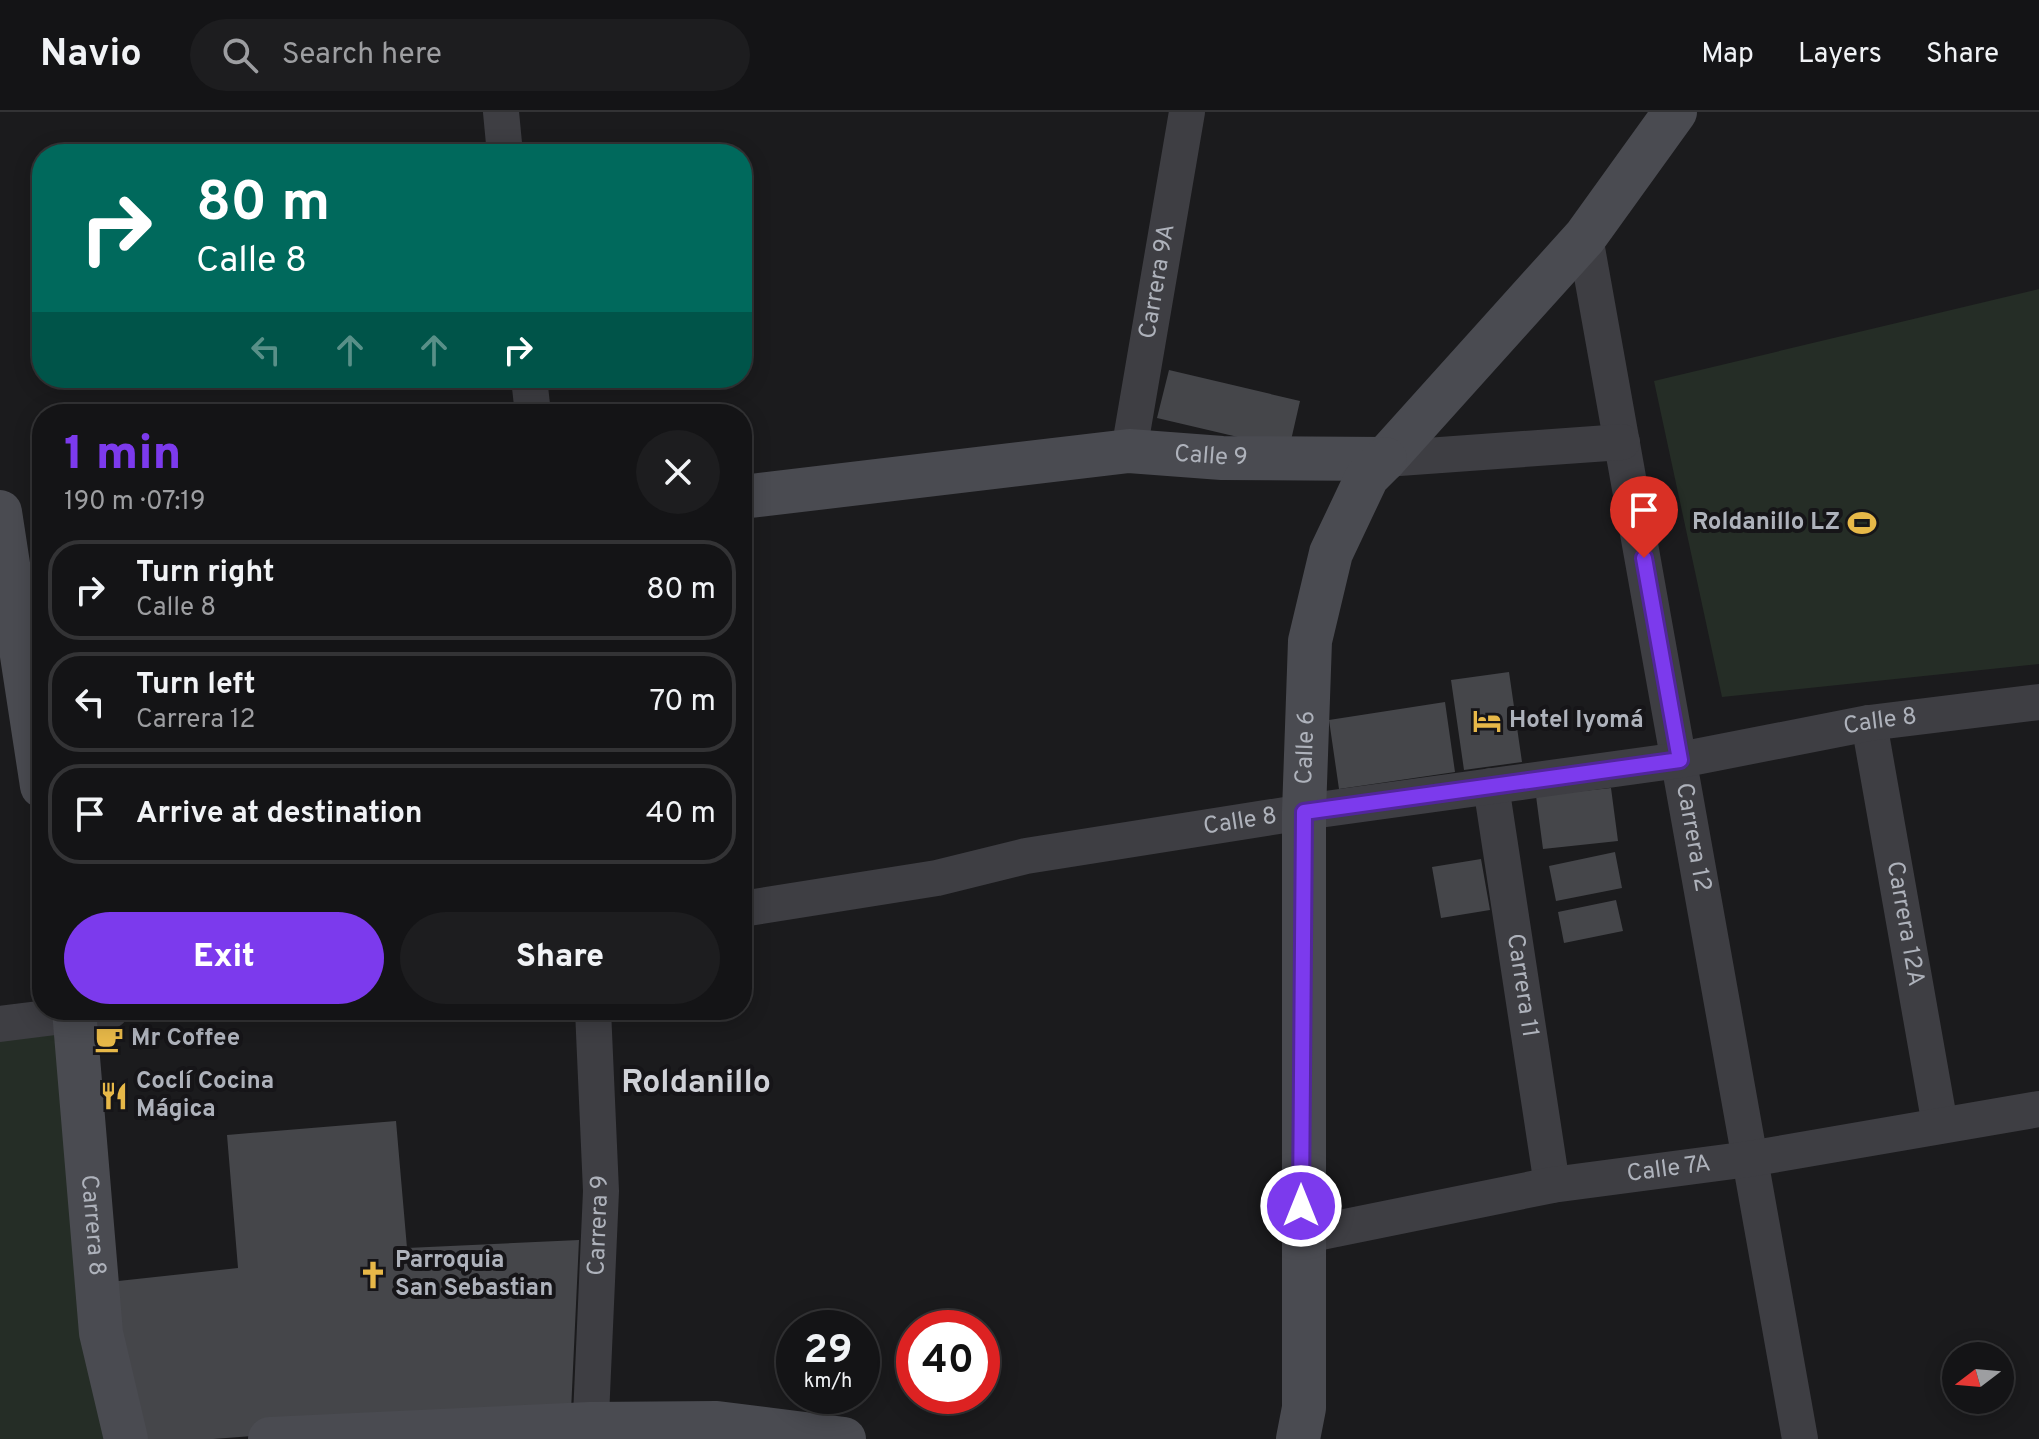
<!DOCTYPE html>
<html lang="en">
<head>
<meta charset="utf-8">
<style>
	:root { --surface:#141416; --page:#1d1d1f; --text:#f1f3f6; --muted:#9d9ea1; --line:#333335; --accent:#7c3aed }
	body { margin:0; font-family:Overpass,sans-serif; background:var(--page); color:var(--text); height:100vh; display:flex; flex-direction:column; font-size:30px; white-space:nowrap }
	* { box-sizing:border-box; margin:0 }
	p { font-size:26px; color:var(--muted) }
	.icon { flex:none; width:44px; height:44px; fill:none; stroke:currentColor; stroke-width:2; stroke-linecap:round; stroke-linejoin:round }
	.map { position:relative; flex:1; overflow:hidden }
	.sheet { position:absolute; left:32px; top:292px; width:720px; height:616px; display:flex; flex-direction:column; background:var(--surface); border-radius:32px; box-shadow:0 4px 20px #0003,0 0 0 2px var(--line) }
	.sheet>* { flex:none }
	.top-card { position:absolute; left:32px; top:32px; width:720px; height:244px; border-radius:32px; box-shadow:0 4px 20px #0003,0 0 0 2px var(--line); background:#00695c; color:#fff; overflow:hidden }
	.needle { width:52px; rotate:254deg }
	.fabs { position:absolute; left:1942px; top:1230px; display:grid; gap:16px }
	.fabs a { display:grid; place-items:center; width:72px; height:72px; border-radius:50%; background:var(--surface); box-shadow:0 4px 20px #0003,0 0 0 2px var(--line); font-size:40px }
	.speed { position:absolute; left:776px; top:1198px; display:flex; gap:16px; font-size:40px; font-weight:700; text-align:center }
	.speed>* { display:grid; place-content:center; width:104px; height:104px; border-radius:50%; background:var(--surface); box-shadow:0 4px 20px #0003,0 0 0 2px var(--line); line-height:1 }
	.speed small { font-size:20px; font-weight:400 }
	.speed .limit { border:12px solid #d22; background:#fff; color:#111 }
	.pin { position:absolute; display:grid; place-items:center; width:68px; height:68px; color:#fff; margin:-82px -34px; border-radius:50% 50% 50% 0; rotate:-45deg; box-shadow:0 0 8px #0007 }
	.pin .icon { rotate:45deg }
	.me { position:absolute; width:88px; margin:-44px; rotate:0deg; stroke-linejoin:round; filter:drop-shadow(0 0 6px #0008) }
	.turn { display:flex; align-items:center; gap:28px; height:168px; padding:0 32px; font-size:36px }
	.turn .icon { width:104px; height:104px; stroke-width:2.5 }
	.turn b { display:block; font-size:56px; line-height:68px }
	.lanes { display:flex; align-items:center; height:76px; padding:0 32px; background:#0003; justify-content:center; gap:40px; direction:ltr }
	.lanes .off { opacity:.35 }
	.round { display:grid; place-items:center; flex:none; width:84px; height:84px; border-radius:42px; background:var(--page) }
	.head { display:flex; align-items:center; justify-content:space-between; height:136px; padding:0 32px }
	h1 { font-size:48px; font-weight:800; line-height:60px; color:var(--accent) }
	.action { display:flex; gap:16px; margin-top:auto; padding:16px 32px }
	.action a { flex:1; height:92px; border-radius:48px; background:var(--accent); color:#fff; font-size:32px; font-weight:800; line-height:92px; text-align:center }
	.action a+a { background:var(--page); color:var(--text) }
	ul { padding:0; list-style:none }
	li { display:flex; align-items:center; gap:24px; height:100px; margin:0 16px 12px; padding:0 16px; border:4px solid var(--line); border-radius:32px }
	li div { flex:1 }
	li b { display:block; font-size:30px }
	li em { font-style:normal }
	header { display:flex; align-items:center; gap:48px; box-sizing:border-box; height:112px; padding:0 40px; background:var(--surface); border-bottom:2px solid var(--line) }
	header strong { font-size:38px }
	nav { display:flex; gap:44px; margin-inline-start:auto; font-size:28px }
	.search { width:560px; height:72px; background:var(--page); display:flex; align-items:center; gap:20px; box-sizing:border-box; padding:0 28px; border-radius:44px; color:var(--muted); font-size:30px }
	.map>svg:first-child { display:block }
	.green { fill:#252d26 }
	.building { fill:#45464a }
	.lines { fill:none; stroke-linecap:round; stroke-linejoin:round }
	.street { stroke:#3e3e43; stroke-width:36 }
	.secondary { stroke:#4a4b51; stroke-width:44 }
	.route-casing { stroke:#51269a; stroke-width:20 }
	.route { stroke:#7c3aed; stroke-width:14 }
	.labels { text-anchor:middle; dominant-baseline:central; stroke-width:8; stroke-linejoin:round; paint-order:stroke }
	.street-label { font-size:24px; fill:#aeb2bb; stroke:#161518 }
	.poi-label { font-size:24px; font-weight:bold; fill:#aeb2bb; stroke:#161518; text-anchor:start }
	.district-label { font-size:32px; font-weight:bold; fill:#cfd1d7; stroke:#161518 }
</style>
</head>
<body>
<header>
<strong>Navio</strong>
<div class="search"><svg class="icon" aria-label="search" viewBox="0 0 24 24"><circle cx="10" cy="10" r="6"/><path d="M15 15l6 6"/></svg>Search here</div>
<nav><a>Map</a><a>Layers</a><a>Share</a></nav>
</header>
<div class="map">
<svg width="2039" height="1327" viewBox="0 0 2039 1327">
	<rect width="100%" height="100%" fill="#1b1b1d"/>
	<path class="green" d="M2039,177v375l-317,33 -68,-316z
		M75,904l51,423h-126v-415z"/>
	<path class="building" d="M1169,258l131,31 -11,48 -132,-31z
		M1509,560l13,90 -58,8 -13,-90z
		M1445,590l10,70 -116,17 -10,-69z
		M1611,676l7,53 -75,8 -7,-53z
		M1615,740l7,36 -66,13 -7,-35z
		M1481,747l9,51 -49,8 -9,-51z
		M1616,788l7,31 -59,12 -6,-31z
		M396,1009l11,127 172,-8 -8,171 -358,28h-86l-27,-156 138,-15 -11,-133z"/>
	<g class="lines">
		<g class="street">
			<path d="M501,0l4,42"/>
			<path id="s1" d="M1585,125l215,1202"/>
			<path d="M529,266l4,36"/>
			<path id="s2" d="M1129,339l58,-339"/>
			<path d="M1385,347l237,-17"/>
			<path id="s3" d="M1869,611l71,402"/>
			<path id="s4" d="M1491,674l61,399"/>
			<path id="s5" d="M742,797l195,-31 89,-22 278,-44 376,-52 189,-37 170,-21"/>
			<path d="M0,912l111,-14"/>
			<path id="s6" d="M1301,1124l251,-51 197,-26 290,-50"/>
			<path id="s7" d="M590,1327l11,-248 -8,-181"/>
		</g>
		<g class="secondary">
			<path id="s8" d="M742,385l387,-46 93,7 163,1 200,-222 90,-125"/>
			<path d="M0,400l42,274"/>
			<path id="s9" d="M74,898l27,323 25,106"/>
			<path d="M270,1327l320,-15 127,-1 127,16"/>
			<path id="s10" d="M1298,1327l6,-31v-596l6,-171 21,-88 36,-76 18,-18"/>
		</g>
	</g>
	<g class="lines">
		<defs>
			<path id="route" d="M1301,1094l3,-394 376,-52 -36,-202"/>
		</defs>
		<use href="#route" class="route-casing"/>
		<use href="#route" class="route"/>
	</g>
	<defs>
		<symbol id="stadium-bare" viewBox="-9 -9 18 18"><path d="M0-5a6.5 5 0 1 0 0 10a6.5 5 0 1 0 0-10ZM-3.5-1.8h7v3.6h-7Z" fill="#e7b848" stroke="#161518" stroke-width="2.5" paint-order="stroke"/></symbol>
		<symbol id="hotel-bare" viewBox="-9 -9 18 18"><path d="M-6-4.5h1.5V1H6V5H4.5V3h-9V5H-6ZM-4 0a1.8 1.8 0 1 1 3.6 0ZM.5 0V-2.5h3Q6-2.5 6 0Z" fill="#e7b848" stroke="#161518" stroke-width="2.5" paint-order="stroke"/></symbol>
		<symbol id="cafe-bare" viewBox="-9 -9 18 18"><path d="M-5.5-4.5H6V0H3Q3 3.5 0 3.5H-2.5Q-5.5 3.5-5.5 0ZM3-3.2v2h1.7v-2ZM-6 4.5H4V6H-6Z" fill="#e7b848" stroke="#161518" stroke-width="2.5" paint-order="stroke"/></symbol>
		<symbol id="restaurant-bare" viewBox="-9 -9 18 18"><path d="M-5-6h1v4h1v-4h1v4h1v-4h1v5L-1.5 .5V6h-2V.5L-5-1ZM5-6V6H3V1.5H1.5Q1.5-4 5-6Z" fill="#e7b848" stroke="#161518" stroke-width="2.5" paint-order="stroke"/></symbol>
		<symbol id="church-bare" viewBox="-9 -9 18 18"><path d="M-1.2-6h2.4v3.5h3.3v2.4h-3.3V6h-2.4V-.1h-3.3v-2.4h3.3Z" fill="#e7b848" stroke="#161518" stroke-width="2.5" paint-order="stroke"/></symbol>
	</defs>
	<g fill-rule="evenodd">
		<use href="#stadium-bare" x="1842" y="391" width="40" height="40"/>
		<use href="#hotel-bare" x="1467" y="589" width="40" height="40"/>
		<use href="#cafe-bare" x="89" y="907" width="40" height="40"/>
		<use href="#restaurant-bare" x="94" y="964" width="40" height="40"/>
		<use href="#church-bare" x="353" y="1143" width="40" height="40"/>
	</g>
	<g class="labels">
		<g class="street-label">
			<text stroke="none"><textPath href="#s2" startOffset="172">Carrera 9A</textPath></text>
			<text stroke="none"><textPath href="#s8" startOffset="472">Calle 9</textPath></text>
			<text stroke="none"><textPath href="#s5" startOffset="1154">Calle 8</textPath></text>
			<text stroke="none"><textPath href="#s10" startOffset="692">Calle 6</textPath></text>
			<text stroke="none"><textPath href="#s5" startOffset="506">Calle 8</textPath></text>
			<text stroke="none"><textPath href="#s1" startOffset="610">Carrera 12</textPath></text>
			<text stroke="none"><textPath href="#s3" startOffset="204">Carrera 12A</textPath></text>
			<text stroke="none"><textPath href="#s4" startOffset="202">Carrera 11</textPath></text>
			<text stroke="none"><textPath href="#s6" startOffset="374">Calle 7A</textPath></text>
			<text stroke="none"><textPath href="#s7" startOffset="214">Carrera 9</textPath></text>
			<text stroke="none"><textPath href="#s9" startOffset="216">Carrera 8</textPath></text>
		</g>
		<g class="poi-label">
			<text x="1840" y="411" text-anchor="end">Roldanillo LZ</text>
			<text x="1509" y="609">Hotel Iyomá</text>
			<text x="131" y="927">Mr Coffee</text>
			<text x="136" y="970">Coclí Cocina<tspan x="136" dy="28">Mágica</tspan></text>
			<text x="395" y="1149">Parroquia<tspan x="395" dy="28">San Sebastian</tspan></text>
		</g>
		<g class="district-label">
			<text x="696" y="972">Roldanillo</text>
		</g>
	</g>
</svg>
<div class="fabs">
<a><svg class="needle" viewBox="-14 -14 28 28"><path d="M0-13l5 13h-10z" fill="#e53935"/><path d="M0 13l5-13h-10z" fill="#9d9ea1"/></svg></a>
</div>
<div class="speed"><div>29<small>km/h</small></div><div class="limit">40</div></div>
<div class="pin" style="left:1644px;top:446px;background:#d93025"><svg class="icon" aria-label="arrive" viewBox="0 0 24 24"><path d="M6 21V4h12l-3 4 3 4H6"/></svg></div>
<svg class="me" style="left:1301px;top:1094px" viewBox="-20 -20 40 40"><circle r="17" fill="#7c3aed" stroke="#fff" stroke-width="3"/><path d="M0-11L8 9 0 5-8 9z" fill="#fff"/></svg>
<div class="top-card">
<div class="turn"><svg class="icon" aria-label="right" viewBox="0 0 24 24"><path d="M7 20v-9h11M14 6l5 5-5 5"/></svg><div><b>80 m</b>Calle 8</div></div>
<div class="lanes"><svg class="icon off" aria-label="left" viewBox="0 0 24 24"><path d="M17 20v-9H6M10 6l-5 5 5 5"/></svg><svg class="icon off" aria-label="ahead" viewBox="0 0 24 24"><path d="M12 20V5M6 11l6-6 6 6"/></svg><svg class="icon off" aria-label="ahead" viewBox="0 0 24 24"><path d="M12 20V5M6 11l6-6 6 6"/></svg><svg class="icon" aria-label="right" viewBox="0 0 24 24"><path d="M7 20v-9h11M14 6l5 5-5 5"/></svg></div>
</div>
<section class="sheet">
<div class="head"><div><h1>1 min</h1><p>190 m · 07:19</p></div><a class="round"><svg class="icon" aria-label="close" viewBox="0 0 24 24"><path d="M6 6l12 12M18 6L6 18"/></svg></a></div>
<ul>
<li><svg class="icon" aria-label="right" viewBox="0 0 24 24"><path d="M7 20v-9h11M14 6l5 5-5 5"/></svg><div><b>Turn right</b><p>Calle 8</p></div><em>80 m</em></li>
<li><svg class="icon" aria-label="left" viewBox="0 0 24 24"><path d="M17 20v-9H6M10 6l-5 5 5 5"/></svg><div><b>Turn left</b><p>Carrera 12</p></div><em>70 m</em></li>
<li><svg class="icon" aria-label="arrive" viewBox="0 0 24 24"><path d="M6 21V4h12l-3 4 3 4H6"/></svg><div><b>Arrive at destination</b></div><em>40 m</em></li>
</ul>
<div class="action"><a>Exit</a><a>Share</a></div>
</section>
</div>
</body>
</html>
